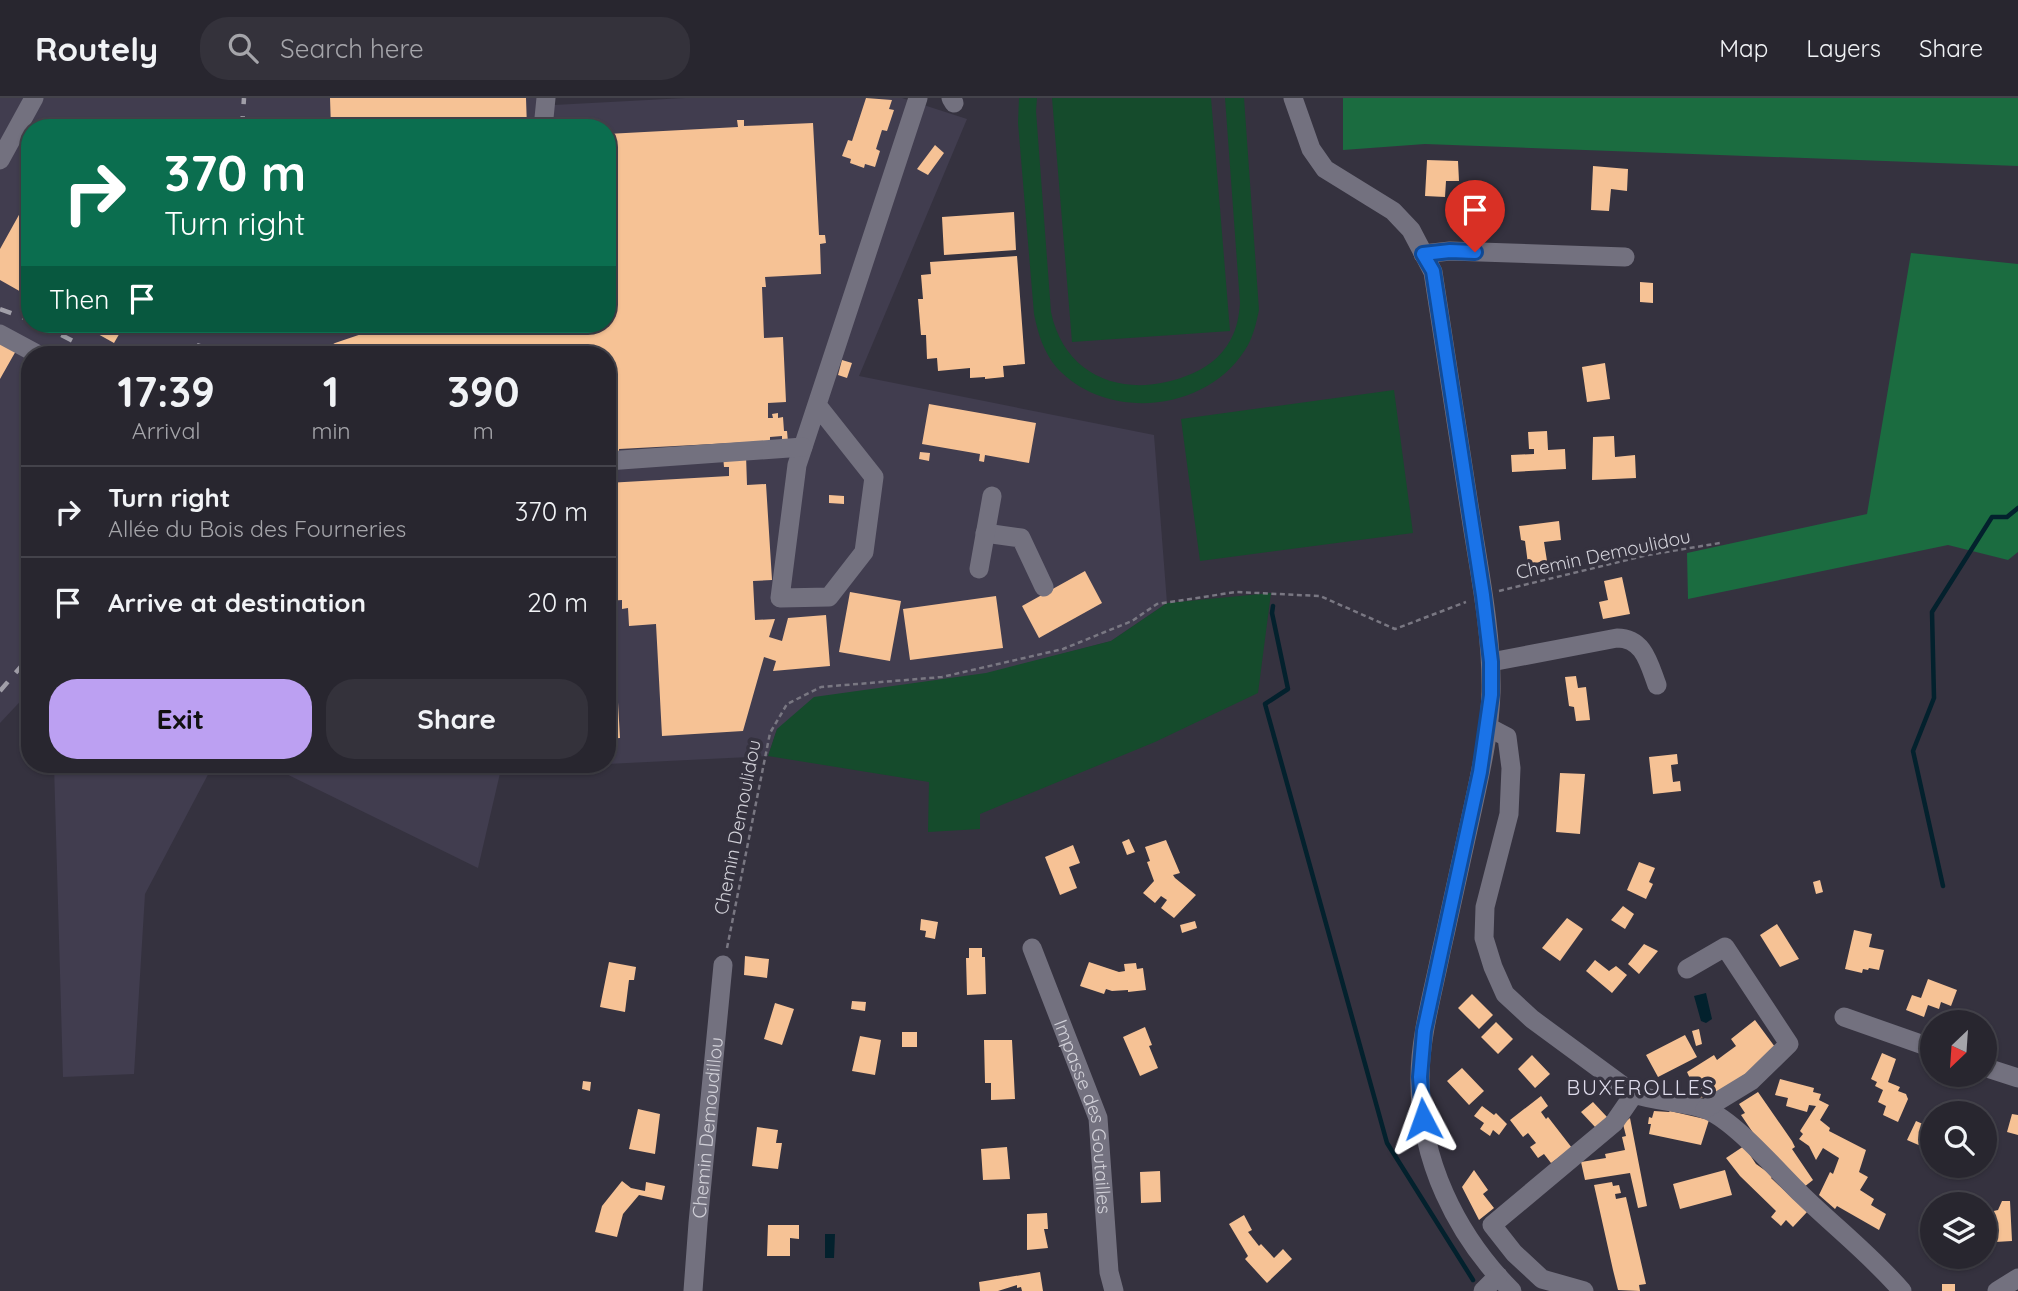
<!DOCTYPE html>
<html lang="en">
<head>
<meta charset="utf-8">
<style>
	:root { --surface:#28262f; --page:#34323b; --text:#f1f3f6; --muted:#a5a5aa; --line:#44434b; --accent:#bca0f2 }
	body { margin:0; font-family:Quicksand,sans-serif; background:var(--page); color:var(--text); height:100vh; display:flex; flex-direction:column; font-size:26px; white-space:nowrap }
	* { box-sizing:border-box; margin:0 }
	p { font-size:23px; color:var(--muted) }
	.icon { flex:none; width:38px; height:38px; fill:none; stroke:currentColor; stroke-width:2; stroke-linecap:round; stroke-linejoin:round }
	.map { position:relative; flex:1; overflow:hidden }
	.panel { position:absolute; left:21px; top:248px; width:595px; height:427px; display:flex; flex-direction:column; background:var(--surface); border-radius:28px; box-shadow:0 2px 5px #0004,0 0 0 2px var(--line) }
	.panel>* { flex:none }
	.top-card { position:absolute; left:21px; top:21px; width:595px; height:214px; border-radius:28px; box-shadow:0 2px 5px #0004,0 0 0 2px var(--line); background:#0b6e4f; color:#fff; overflow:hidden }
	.needle { width:46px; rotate:205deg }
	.controls { position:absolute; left:1920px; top:912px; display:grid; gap:14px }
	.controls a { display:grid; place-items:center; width:77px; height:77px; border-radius:50%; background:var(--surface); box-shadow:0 2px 5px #0004,0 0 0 2px var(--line); font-size:35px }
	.pin { position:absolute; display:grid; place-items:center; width:60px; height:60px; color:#fff; margin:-72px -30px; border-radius:50% 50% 50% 0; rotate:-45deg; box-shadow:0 0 7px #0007 }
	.pin .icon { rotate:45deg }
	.me { position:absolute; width:77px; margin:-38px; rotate:356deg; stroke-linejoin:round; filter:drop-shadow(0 0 5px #0008) }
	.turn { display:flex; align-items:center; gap:24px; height:147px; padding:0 28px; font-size:32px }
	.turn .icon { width:91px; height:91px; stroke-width:2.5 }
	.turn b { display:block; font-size:49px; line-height:60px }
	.then { display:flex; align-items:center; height:66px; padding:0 28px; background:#0003; gap:14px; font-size:26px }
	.eta { display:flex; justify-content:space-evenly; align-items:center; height:119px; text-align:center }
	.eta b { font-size:42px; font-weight:800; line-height:49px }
	.cta { display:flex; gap:14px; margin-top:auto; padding:14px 28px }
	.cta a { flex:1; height:80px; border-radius:28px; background:var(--accent); color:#111; font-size:28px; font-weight:800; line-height:80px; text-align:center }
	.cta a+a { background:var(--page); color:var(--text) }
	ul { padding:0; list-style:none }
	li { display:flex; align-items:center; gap:21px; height:91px; padding:0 28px; border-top:2px solid var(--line) }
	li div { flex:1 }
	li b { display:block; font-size:26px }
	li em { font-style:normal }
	header { display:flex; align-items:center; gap:42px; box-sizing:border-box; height:98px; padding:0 35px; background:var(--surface); border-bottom:2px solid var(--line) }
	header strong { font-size:33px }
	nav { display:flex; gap:38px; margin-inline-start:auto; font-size:24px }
	.search { width:490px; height:63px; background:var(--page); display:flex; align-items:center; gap:18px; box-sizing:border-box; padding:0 24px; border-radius:28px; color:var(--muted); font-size:26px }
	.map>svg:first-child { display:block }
	.built { fill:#413d4f; fill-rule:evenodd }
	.green { fill:#154b2c }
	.forest { fill:#1b6c40 }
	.water { fill:#03212d }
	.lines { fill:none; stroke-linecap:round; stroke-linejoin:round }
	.stream { stroke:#03212d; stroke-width:4.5 }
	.building { fill:#f6c295 }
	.path { stroke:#797782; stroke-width:2.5; stroke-dasharray:5 3.5; stroke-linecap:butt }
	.minor { stroke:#73717f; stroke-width:19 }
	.rail { stroke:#a09ea8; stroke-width:4.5; stroke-dasharray:12 12; stroke-linecap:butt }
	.route-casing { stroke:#114b97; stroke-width:18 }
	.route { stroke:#1a73e8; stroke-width:12 }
	.labels { text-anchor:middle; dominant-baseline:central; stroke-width:7; stroke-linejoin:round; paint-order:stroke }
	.street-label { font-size:19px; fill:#d1d0d8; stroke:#35323f }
	.neighbourhood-label { font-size:21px; letter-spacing:2px; fill:#dedbeb; stroke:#35323f }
</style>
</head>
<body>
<header>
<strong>Routely</strong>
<div class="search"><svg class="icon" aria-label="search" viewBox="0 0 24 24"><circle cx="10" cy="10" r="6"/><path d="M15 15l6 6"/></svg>Search here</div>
<nav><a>Map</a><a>Layers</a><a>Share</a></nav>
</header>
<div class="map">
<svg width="2018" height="1193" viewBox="0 0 2018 1193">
	<rect width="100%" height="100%" fill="#35323f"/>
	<path class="built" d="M0,0h555l-1,7 131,-7h217l65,21 -108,257 295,59 13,168 -56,38 -334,88 -9,27 -161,8v-409h-577v336l-30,32zM30,30h577v196h-577z
		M54,667h159l-68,129 -11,180 -71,3z
		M268,667h325l-92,4 -23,99z"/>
	<path class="green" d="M1019,0h18l-1,13 15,201c14,67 76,87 135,64 19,-7 35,-18 45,-37 6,-11 8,-23 9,-36l-15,-205h19l15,212c-3,14 -6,28 -14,40 -39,62 -138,72 -188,18 -13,-15 -19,-34 -23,-54l-16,-191z
		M1052,0h159l19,233 -158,11z
		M1394,292l19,143 -213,28 -19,-142z
		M1271,495l-13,100 -103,49 -175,72v15l-52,3 1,-50 -161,-26 9,-27 37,-32 172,-24 125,-32 56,-38z"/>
	<path class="forest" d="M1343,0h675v68l-593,-22 -82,6z
		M1911,155l107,11v288l-10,8 -60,-15 -260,54 -1,-46 180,-39z"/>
	<path class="water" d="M1706,895l6,26 -6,4 -5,-2 -7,-25z
		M825,1136h10l-1,24h-9z"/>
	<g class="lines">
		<path class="stream" d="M1273,508l-1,7 16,76 -23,15 122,439 86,137
			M1943,788l-30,-135 21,-53 -2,-86 60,-95h15l11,-9"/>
	</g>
	<path class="building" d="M330,0h196l1,30h-196z
		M866,0l26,2 -3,9 5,1 -7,21 -5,-1 -6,19 4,2 -5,16 -10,-3 -1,4 -14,-5 1,-4 -9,-3 6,-16 4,1z
		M737,22h7v6l69,-3 6,112h6l1,8 -6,1 1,30 -56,3 1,10h-4l2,51 19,-1 3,65 -18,1v15h5l-1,-4 6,-1v5l5,-1 1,14h3l1,11 -6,1v-7l-12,1v4l-151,8v6l-8,1 -1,-6h-3v-95h-293l21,-12 56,-19h216v-190l131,-7z
		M935,47l9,8 -16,22 -11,-6z
		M1427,62l31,1 1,20h-13l-1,16 -20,-1z
		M1593,68l35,3 -1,22 -16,-2 -2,22 -18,-1z
		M30,97v102l-30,-17v-31z
		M1014,114l2,38 -72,5 -2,-38z
		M1017,158l8,108 -22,2 1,11 -19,2v-2l-15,1v-10l-32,3 -1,-13 -10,1 -1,-24h-5l-3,-36h5l-2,-24 10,-1 -1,-12z
		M1640,184l13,1v20l-13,-1z
		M80,226h45l-11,19z
		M0,242l17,9 -17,30z
		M842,262l10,3 -5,15 -9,-3z
		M1605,265l5,36 -23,3 -5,-35z
		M929,306l107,19 -7,40 -44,-8 -1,7 -5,-1 1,-7 -58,-10z
		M1547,333l1,19 17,-1 1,20 -54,3 -1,-17 23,-1v-5h-5l-1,-17z
		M1614,338l1,21 20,-2 1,23 -44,2 1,-43z
		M920,354l10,1 -1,8 -10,-2z
		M746,357l1,30 19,-1 6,96 -19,1 2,39 20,-1 -6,18 13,4 6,-23 38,-3 4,51 -57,5 3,-10 -12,-4 -21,74 -81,5 -6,-112 -27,2 -1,-18 -6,1v-9l-15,1v-118l122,-7v-9h-5l-1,-11z
		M829,397l15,1v8l-15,-1z
		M1559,423l2,19 -17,2 3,19 -19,3 -3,-23 -4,-1 -2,-14z
		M1085,473l17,32 -63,35 -17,-32z
		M1622,479l8,37 -27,5 -4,-17 9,-2 -4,-19z
		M850,494l51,9 -11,60 -51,-9z
		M996,498l7,52 -93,12 -7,-51z
		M607,533h7l6,107 -13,1z
		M1576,578l2,12 8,-1 4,33 -14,1 -2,-14 -5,-1 -4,-29z
		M1677,656l1,10 -7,1 2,17 7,-1 1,10 -28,3 -4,-37z
		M1560,675l25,1 -5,60 -24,-2z
		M1129,741l6,13 -8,3 -5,-13z
		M1166,742l14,33 -7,2 2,3 21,17 -22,23 -13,-10 6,-8 -6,-4 -6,7 -12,-10 11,-12 -7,-19 3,-1 -5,-14z
		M1073,747l7,18 -11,4 8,21 -17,7 -15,-38z
		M1639,764l16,6 -6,14 4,2 -7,15 -19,-9z
		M1820,782l3,12 -7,2 -3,-12z
		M1623,808l11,8 -9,15 -14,-9z
		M1567,820l16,11 -23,32 -18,-13z
		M921,821l17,3 -3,17 -10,-2 1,-6 -6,-1z
		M1195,823l2,7 -15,5 -2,-8z
		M1777,826l22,35 -19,8 -20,-32z
		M1854,832l18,4 -3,13 15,3 -5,20 -10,-2 -1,2 -5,-1 -1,4 -17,-4z
		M1644,846l14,7 -19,23 -11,-10z
		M969,850h13v9h3l1,37 -19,1 -1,-37h3z
		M745,858l24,3 -2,19 -23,-3z
		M1595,862l14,11 7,-5 11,9 -15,18 -26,-22z
		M609,864l27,5 -2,13h-5l-4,32 -25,-5z
		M1089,864l30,10 6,-1 -1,-7 12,-1 1,6 6,-1 3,22 -18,2v-2l-16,1 -6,-2 -2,5 -24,-8z
		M1928,881l29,11 -6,16 -10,-4 -2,7 -11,-4 -4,12 -18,-7 6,-15 9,3z
		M1472,896l21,21 -14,14 -21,-21z
		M852,903l14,1 -1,9 -14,-2z
		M775,905l19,6 -12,36 -18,-6z
		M1755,922l20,27 -12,15 -47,32 -5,-8 3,9 -15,3 -12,-26 27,-17 3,5 8,-6 11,-8 -5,-7z
		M1496,924l17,17 -15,15 -17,-17z
		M1145,929l7,18 -3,1 9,22 -18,8 -17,-39z
		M1699,931l3,15 -6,2 -4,-15z
		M902,934h15v15h-15z
		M1685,937l12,22 -39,20 -12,-22z
		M860,938l21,4 -6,35 -23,-4z
		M984,942h28l3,59 -24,1v-17h-6z
		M1882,955l14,6 -8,23 12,5 -2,4 8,3 2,5 -10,23 -15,-7 3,-9 -8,-4 5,-12 -8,-4 2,-4 -6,-3z
		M1532,957l18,19 -15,14 -17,-19z
		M1462,970l22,23 -15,14 -22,-24z
		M1780,981l34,9 -1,4 8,2 -2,6 10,5 -9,15 10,8 -1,3 37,19 -7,22 9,5 -8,13 14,9 -3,6 15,9 -7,16 -42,-24 -2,3 -16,-14 11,-23 3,2 6,-16 -16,-10 -7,12 -7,-14 -10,-7 4,-5 -3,-3 16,-25 -7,-1 -2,7 -21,-6 2,-8 -13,-3z
		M583,983l8,1 -1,9 -8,-2z
		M1758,994l34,49 3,6 -3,2 21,31 -9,7 -42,-41 -21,-31 4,-2 -6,-9z
		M1541,998l7,10 -7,6 5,7 2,-2 24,31 -21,15 -7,-9 -6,4 -8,-11 6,-4 -8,-10 -5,4 -13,-17z
		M1593,1004l14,15 -11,11 -15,-16z
		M1482,1008l12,9 2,-2 11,11 -8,11 -6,-5 -3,6 -10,-7 4,-6 -10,-7z
		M638,1011l22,5 -5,40 -26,-5z
		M1654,1013l15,1 1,-1 39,9 -8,25 -52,-11 2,-10h-3l1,-7 3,1z
		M2012,1016l6,1v20l-11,-3z
		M1630,1020l17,88 -9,2 -8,-35 -45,7 -4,-18 25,-4 -1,-4 20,-4 -3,-13 4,-1 -3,-12z
		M1916,1023l16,7v17l-2,5 -23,-10z
		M757,1029l21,3 -2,13h6l-4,26 -26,-3z
		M1744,1048l12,18 17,12 -2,2 36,34 -14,15 -7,-7 -5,6 -10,-9 5,-6 -36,-35 -14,-18z
		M1007,1049l3,32 -27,1 -2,-31z
		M1474,1072l14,20 -5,4 11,14 -15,12 -17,-33z
		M1725,1072l7,25 -52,14 -7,-25z
		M1160,1073l1,31 -20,1 -1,-31z
		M622,1083l9,7 14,3 1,-9 19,4 -3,14 -23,-5 -16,19 -6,23 -22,-5 7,-26z
		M1612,1084l1,4 6,-1 2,8 -6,1 1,5 10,-2 20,87 -7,1 1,6 -22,-1 -5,-20 -19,-85z
		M2002,1103h8l2,40 -17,1v-5l-11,1 1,-25 13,-3z
		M1047,1115l1,16h-4l4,19 -21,2v-36z
		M1244,1117l8,15 -4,2 11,14 2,-2 13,14 9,-9 9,10 -25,24 -22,-24 3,-3 -19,-32z
		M768,1127h31v14l-9,-1v18h-23z
		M1040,1174l3,19h-21l-1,-4 -4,1v-3l-19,6h-18l-1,-9z
		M1942,1186h13v7h-13z"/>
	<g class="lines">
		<path class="path" d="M1499,493l149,-36 72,-12
			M727,850l43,-215 17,-29 34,-17 121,-10 121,-28 69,-28 25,-17 79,-12 84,4 75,33 71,-27"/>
		<g class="minor">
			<path d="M951,0l3,5"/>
			<path d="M1293,0l18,51 14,20 68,42 18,19 22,42c12,82 25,164 38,246 9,57 21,116 20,174 -1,38 -10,78 -18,115 -11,49 -21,97 -32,145 -8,41 -21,84 -21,126 -1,81 36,157 92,213"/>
			<path d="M543,30l3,-30"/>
			<path d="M0,62l34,-62"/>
			<path d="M1423,156l27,-3 175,6"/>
			<path d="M0,236l39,21"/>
			<path d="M817,307l57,72 -10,75 -35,45 -49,1 17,-133 6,-18 115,-349"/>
			<path d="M607,363l196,-14"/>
			<path d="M985,435l36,5 23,49"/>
			<path d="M979,471l13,-73"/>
			<path d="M1491,564l126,-24c27,0 32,26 40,47"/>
			<path d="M1488,629l19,10 4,31 -2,46 -24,93 -1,31 9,29 12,27 27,25 102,75c23,8 54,8 73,16 29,12 71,62 95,85 33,32 70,61 100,96"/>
			<path id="s1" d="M1032,850l66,170 11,154 5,19"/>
			<path d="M1687,871l38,-22 64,97 -38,37 -46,28"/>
			<path d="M1844,919l88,31"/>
			<path d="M1984,969l34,11"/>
			<path id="s2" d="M693,1193l5,-68 25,-258"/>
			<path d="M1483,1193l15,-15"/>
			<path d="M1584,1193l-42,-12 -28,-26 -22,-28 122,-102 20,-29"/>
			<path d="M1997,1193l21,-13"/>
		</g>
		<path class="rail" d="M242,30l2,-30
			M0,211l30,11
			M40,226l60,31
			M196,257l10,-31
			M0,593l30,-35"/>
	</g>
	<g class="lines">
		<defs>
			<path id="route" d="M1423,1021l-3,-42 4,-46 56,-259 11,-77v-33l-8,-67 -50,-324 -10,-17 27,-3 25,1"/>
		</defs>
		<use href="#route" class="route-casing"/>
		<use href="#route" class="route"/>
	</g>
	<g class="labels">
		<g class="street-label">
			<text transform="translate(1603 456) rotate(-12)">Chemin Demoulidou</text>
			<text transform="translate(737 729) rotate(-79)">Chemin Demoulidou</text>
			<text stroke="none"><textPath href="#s1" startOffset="178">Impasse des Goutailles</textPath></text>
			<text stroke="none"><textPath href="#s2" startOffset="164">Chemin Demoudillou</textPath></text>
		</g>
		<g class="neighbourhood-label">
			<text x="1641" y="989">BUXEROLLES</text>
		</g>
	</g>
</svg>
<div class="controls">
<a><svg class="needle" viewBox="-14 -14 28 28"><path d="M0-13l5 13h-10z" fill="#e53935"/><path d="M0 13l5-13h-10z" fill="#a5a5aa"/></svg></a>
<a><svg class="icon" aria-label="search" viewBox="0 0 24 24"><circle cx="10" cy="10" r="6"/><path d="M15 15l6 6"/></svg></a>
<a><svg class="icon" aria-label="layers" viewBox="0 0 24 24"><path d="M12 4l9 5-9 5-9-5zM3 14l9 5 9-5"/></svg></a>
</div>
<div class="pin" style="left:1475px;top:154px;background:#d93025"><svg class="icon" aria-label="arrive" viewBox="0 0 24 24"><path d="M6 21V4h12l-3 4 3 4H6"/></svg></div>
<svg class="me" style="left:1423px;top:1021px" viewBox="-20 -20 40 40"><path d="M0-17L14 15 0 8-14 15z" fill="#1a73e8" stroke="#fff" stroke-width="4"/></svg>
<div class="top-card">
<div class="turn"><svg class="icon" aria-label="right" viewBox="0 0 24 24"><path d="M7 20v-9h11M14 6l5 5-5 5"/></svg><div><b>370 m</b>Turn right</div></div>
<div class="then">Then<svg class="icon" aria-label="arrive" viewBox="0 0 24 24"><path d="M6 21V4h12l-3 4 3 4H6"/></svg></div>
</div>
<section class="panel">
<div class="eta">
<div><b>17:39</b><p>Arrival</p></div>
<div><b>1</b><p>min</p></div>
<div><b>390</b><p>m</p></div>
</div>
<ul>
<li><svg class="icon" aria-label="right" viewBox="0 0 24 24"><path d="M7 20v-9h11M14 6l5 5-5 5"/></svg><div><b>Turn right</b><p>Allée du Bois des Fourneries</p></div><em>370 m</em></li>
<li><svg class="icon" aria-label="arrive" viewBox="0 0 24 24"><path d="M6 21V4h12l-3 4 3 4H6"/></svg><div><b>Arrive at destination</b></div><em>20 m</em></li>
</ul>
<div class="cta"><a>Exit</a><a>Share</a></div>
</section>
</div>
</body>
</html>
